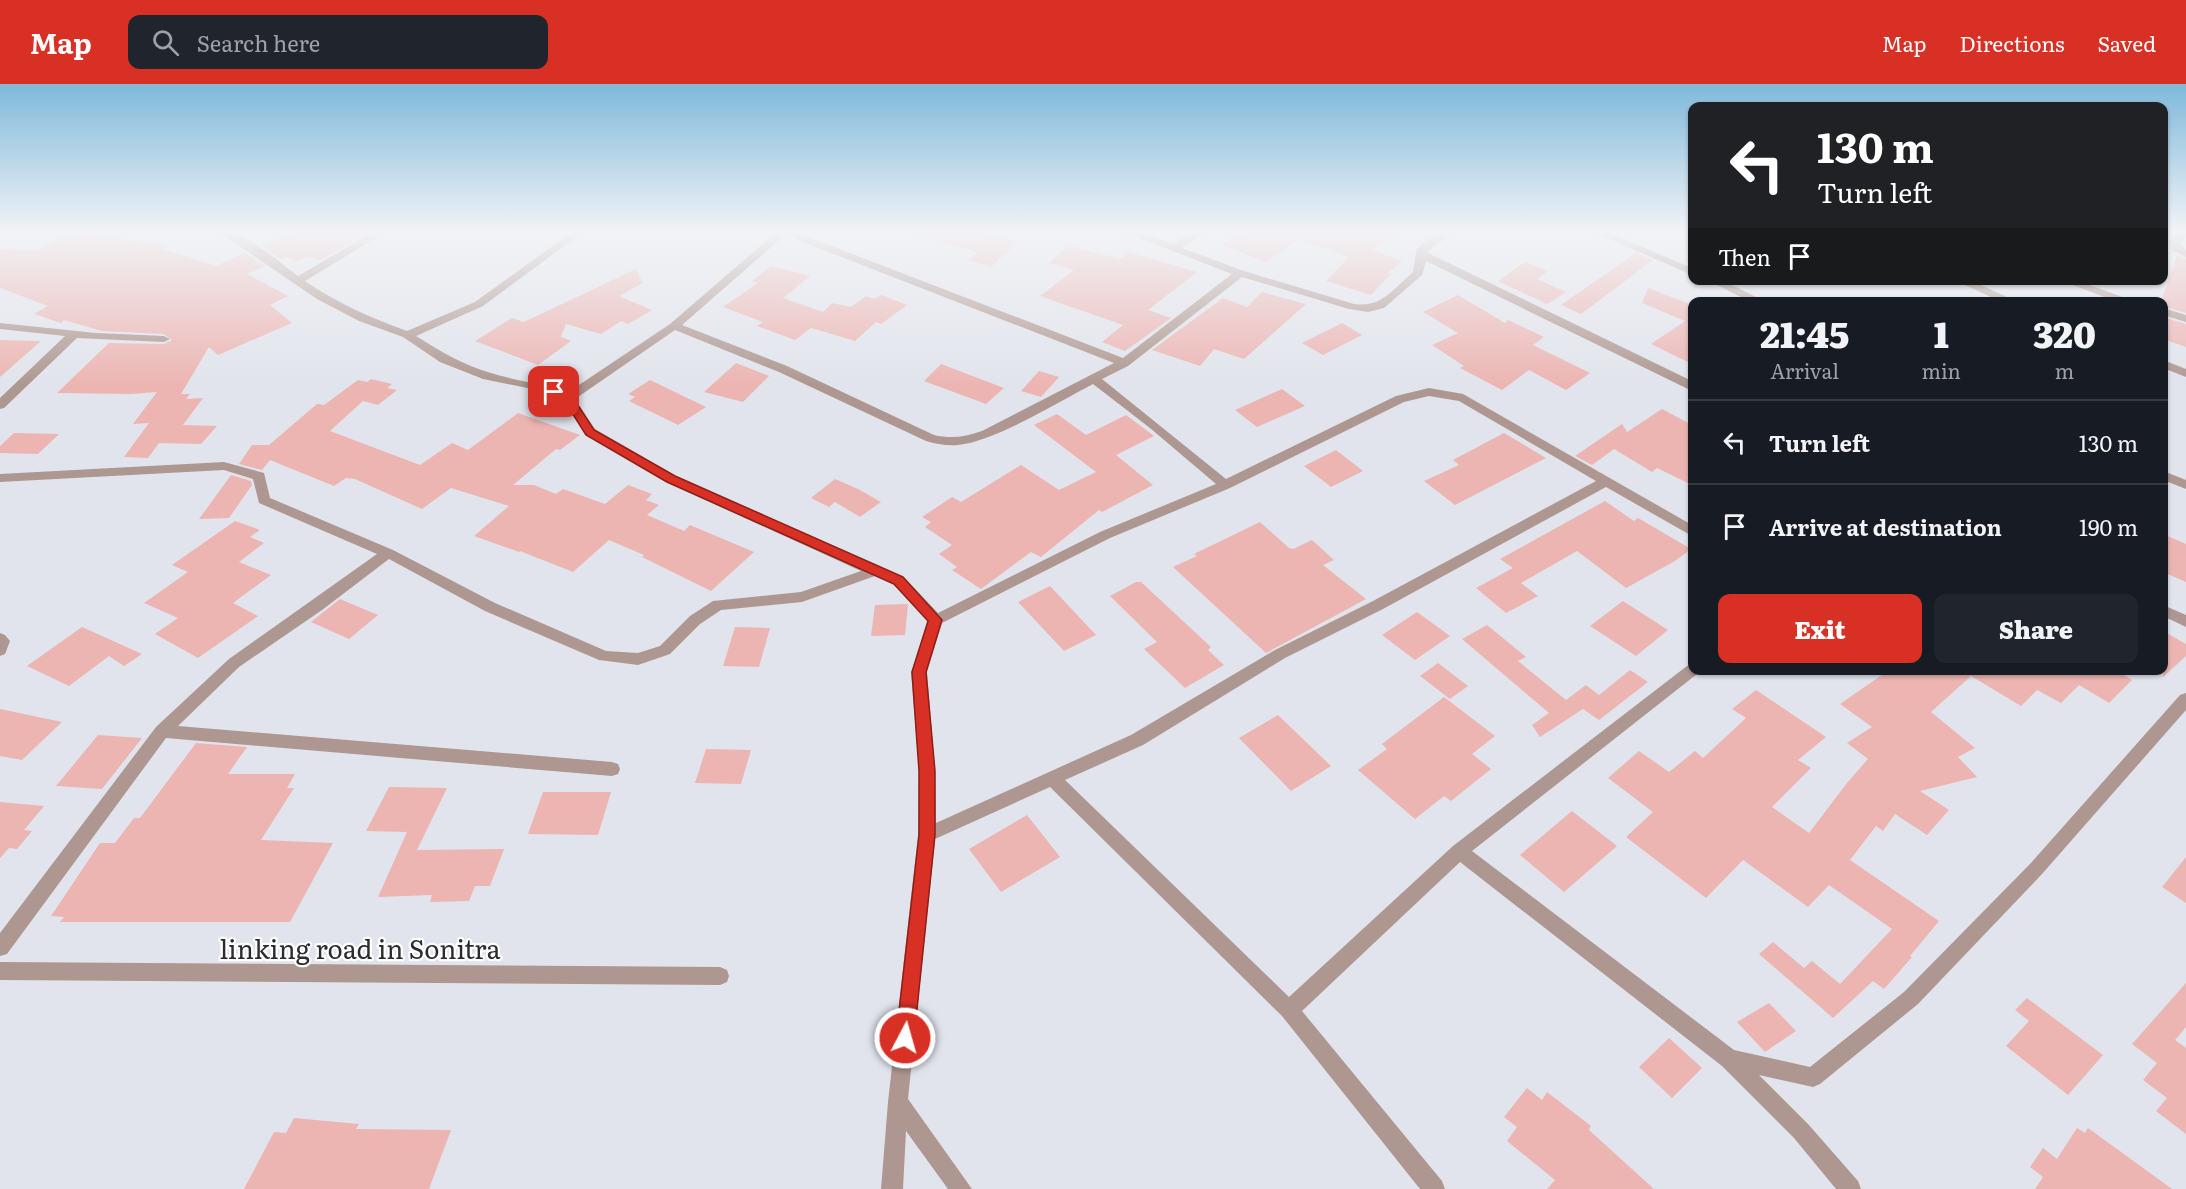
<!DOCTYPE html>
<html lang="en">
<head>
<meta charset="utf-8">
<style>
	:root { --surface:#171b24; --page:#20242c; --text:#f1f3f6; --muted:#9ea1a6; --line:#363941; --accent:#d93025 }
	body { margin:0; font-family:Literata,serif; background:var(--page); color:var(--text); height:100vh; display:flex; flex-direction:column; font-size:22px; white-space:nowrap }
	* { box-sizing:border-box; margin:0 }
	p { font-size:20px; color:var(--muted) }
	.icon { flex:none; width:33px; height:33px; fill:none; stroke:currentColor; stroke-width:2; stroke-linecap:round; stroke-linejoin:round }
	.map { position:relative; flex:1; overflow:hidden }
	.details { position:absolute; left:1688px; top:213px; width:480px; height:378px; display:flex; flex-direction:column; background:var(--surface); border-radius:12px; box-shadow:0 2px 4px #0004 }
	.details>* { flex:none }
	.hud { position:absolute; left:1688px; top:18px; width:480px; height:183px; border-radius:12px; box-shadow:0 2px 4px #0004; background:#202124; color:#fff; overflow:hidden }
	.pin { position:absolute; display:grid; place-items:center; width:51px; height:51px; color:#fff; margin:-26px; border-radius:12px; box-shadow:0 3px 9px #0006 }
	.me { position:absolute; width:66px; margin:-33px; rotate:6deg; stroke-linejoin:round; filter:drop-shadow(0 0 4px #0008) }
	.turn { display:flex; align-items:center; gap:21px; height:126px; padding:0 30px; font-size:27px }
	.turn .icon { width:78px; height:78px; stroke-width:2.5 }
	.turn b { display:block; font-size:42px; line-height:51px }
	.then { display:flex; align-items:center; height:57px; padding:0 30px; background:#0003; gap:12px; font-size:22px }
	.eta { display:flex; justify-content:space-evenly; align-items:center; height:102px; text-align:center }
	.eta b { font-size:36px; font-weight:800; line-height:42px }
	.cta { display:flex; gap:12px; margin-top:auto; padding:12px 30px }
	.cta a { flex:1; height:69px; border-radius:12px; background:var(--accent); color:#fff; font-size:24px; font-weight:800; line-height:69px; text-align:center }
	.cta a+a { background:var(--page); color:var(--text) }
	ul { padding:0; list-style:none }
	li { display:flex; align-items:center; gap:18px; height:84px; padding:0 30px; border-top:2px solid var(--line) }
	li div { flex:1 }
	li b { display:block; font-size:22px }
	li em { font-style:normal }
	header { display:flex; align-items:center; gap:36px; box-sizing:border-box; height:84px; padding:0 30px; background:var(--accent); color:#fff }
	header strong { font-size:28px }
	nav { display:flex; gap:33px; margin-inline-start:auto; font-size:21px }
	.search { width:420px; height:54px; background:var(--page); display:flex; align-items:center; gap:15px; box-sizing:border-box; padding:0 21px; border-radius:12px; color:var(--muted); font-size:22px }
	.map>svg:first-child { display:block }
	.building { fill:#ecb5b2 }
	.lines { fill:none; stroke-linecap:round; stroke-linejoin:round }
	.minor { fill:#ae9790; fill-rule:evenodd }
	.route { fill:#d93025; stroke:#8d1f18; stroke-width:1.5 }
	.labels { text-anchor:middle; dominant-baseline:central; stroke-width:4.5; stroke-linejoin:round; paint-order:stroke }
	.near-street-label { font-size:26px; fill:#2b2c2f; stroke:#fff }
</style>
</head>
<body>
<header>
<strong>Map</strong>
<div class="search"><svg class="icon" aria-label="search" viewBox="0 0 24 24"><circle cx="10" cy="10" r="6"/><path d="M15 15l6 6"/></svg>Search here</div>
<nav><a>Map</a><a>Directions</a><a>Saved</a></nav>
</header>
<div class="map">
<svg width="2186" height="1105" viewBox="0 0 2186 1105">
	<rect width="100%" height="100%" fill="#e1e4ec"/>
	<path class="building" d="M298,146h75l-52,30 -14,-3 -8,4 -14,-4 -5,2 -18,-13z
		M917,146h55l46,12 -27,25 -23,-7 10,-8 -61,-16z
		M1249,146h152l-29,20 30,11 -14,12 3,1 -20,21 -45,-14 23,-24 -51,-18 -32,23 -44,-17 16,-12 4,2z
		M77,150l93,11 -8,4 54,17 29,-13 20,13 -18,8 41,22 -18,9 22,18 -74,32 -9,-8 -28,47h9l-4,5 17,-1 -20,27 34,1 -16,18 -42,-1 -11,15 -24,-1 25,-34 -16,1 24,-32 -26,2 -74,-1 52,-50 55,1 8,-4 -8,-6 -62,-3 -38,-11 -3,3 -27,-9 14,-8 -48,-18v-39l40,1 19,-12 10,1z
		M1068,162l53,13 7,-7 69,20 -49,38 23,8 -46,33 -23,-9 21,-17 -83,-29 34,-26 -25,-7z
		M1636,169l17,7 -72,54 -20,-9z
		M2177,171l9,4v54l-23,-7v-10z
		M1525,178l23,9 -11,8 29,13 -19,12 -49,-23z
		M771,182l39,10 -27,22 40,14 9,-9 19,4 15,-11 9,3 6,-4 26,10 -26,19 -5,-2 -21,19 -44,-13 -16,12 -38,-14 6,-4 -40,-15 35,-24 -6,-2z
		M636,185l7,14 -24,13 33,14 -24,14 -7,-3 -20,13 -35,-10 -5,13 10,4 -33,24 -63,-24 37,-23 12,4z
		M1648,204l44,17v59l-41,-20 34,-23 -43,-18z
		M1262,208l44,12 -62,55 -30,-10 -14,17 -48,-16 71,-52 24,9z
		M1458,211l47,28 3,-3 36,17 -11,8 57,28 -24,17 -37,-20 -27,20 -42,-22 4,-2 -32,-21 26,-12 -35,-21z
		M2163,233l23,7v23l-23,-8z
		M1342,239l20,12 -39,20 -21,-12z
		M0,256l41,1 -41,36z
		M736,279l33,13 -26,26 -39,-10z
		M941,280l63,24 -18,16 -62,-23z
		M1039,287l20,6 -18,20 -20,-6z
		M371,295l21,5 -5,4 10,2 -19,15 -15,-4 -33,30 90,34 32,-22 16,7 50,-37 62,22 -20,15 -4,-1 -43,36h21l22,9 7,-5 42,15 23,-19 24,9 -6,6 13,5 -12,10 37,16 6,-6 64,27 -43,39 -69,-34 2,-2 -35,-15 -36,32 -53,-21 -1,1 -45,-16 35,-30 -58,-18 -29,21 -67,-30 -9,-1 -12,8 -64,-26 -8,10 -23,-6 13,-19h17l48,-41 7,1 34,-25 9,2z
		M650,296l56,27 -28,18 -49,-24 6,-4 -7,-3z
		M1282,305l23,17 -48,21 -22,-17z
		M1662,325l30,16v60l-35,-17 -5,4 -38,-23 -22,16 -17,-9 47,-32 5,8z
		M1057,330l29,21 40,-20 28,21 -38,19 37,30 -51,27 -3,-2 -58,47 -10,-5 -50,37 -29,-19 5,-3 -18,-13 13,-9 -27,-18 6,-5 -9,-5 30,-20 9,5 60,-37 38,25 37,-18 -62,-47z
		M14,349l45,1 -21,20 -38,-1v-7z
		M1504,349l42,25 -91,47 -31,-24 35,-16 -6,-5z
		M1336,366l27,21 -32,16 -27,-21z
		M231,391l20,6 1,4 -23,33 -30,1z
		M835,395l23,10 23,13 -21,15 -25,-15 -6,5 -18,-9z
		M1605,417l29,20 4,-3 53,31 -16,12 -49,27 -49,-37 -56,32 17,13 -32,17 -30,-25 37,-20 -13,-9z
		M235,437l25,9 -10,7 14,6 -25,19 32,13 -38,28 25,13 -60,42 -43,-24 23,-16 -34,-15 44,-31 -16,-7z
		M1260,438l29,26 4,1 19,-9 22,20 -11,5 43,34 -100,54 -93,-86 24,-11 -3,-2z
		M2163,450l23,10v38l-23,-10z
		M1136,498h5l70,65 -3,3 16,15 -39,23 -41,-39 13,-7 -47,-46z
		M1050,502l46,49 -32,16 -46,-49z
		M340,515l38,16 -29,24 -38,-17z
		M1623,517l45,29 -32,26 -46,-30z
		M908,520l-3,31 -34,1 4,-31z
		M1417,528l33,24 -35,24 -33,-25z
		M1487,541l39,32 -8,4 48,39 20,-15 13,10 31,-25 18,12 -49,38 -16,-11 -43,28 -8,-12 17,-12 -87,-74z
		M82,543l60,27 -18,12 -15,-10 -40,30 -42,-20z
		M735,543l35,1 -11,39 -36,-1z
		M2163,547l23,13v12l-23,21z
		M1438,579l30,23 -18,13 -30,-23z
		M1889,586h228l15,10 -23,23 -30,-18 -18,18 -24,-13 -16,16 -50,-30 -40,36 44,36 -17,9 19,20 -57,14 29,19 -22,25 -32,-21 -12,17 -7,-5 -26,34 89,61 -29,35 2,1 -28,32 -11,-8 -40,37 -74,-64 14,-12 31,26 8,-7 28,23 52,-55 -63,-44 -21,22 -65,-47 -37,38 -80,-61 27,-25 -45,-34 31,-27 30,21 26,-21 8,7 43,-40 -14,-9 24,-19 70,47 -28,23 13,8 -39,39 37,26 38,-50 21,-24 -21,-16 25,-16 -32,-23z
		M1444,613l51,39 -23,18 19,15 -40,32 -7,-5 -29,23 -57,-49 29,-21 -5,-5z
		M0,625l62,13 -40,38 -22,-4z
		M1278,631l53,51 -40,25 -52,-53z
		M98,651l44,3 -40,51 -46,-3z
		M196,659l51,4 -19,27h67l-8,14h7l-33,52 72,3 -43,79h-230l4,-5 -13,-1 49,-73h15l19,-25h6z
		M706,665l45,1 -10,34 -46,-1z
		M389,703l58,1 -30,62 87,-1 -14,37h-15l-6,15 -39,1 2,-7 -54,2 29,-65 -41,-1z
		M543,708h68l-13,43 -70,-1z
		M0,718l44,4 -20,24 8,1 -15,18 -8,-1 -9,10z
		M1572,727l45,35 -53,46 -44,-37z
		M1027,731l33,42 -59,35 -32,-43z
		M2186,773v46l-24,-16z
		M2186,899v44l-11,13 11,8v86l-30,-23 11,-13 -24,-18 14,-17 -25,-19z
		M2027,914l76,57 -35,40 -62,-49 23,-25 -14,-11z
		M1769,919l27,28 -31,21 -28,-30z
		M1669,954l33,30 -30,30 -33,-31z
		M1527,1004l15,12 5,-8 44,34 -2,4 65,59h-107l8,-9 -48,-39 10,-14 -13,-10z
		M294,1034l65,6 -3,5 95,1 -22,59h-185l30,-57 12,1z
		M2077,1044l8,5 3,-5 84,61h-137l8,-12 -13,-10 13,-19 14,11z"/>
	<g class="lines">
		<path class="minor" d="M216,146c27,-1 60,30 82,46l79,-46h12l-84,51c32,22 66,37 102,50l68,-29 100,-72h11l-103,76 -67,30c24,15 47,29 75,37 25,8 51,10 76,20l103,-69 109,-94h11l333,128 109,-84 -113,-44h14l40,14 24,-14h12l-27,18 62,23 110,33c28,4 39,-15 59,-32 1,-6 2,-14 3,-19 3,-12 30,-23 41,-23l-28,20 -1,3 264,128v9l-4,-1 -262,-128 -4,14 -38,33 -16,4 -19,-3 -107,-32 -114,89 -26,13 124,100 170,-83 33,-8 34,6 229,131v11l-86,-49 -223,122 -98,49 -142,87 -78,35 224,217 164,-151 234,-180 5,-2v6h7l-2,4 -225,177 262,199 76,17 94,-75 126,-128 150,-169 6,-2v17l-144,164 -124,130 -98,80 -7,3 -54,-12 49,49 50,57 3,8h-25l-42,-51 -72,-72 -262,-204 -158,149 140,170 3,8h-25l-138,-173 -232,-229 -115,52 -27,260 64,90h-24l-42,-58 -3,58h-22l7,-87 30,-267 1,-64 -8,-99 17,-51 -35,-37 -18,-8 -73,26 -81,8 -21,14 -30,30 -32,11 -39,-5 -114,-49 -96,-52 -67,51 -83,57 -61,59 434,36 6,2 2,5 -2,5 -6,2 -446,-38 -159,216 -7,2v-23l156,-206 73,-68 148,-105 -118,-51 -6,-24 -29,-9 -224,12v-8l224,-12 40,11 6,25 123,52 102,53 111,48 32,2 22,-7 30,-30 23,-15 88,-9 60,-21 -195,-89 -80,-47 -22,-34 -27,-11 -54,-11 -43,-17 -37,-25 -44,-16 -42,-22zM785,151l329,128 -132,68c-17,6 -31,8 -48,4l-147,-69 -105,-41zM675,246l104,42 147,69c10,3 21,5 32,4 36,-3 100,-43 135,-61l57,44 66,56 -116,48 -162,81 -35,-37 -227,-100 -81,-47 -20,-30zM1429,312l30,5 137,80 -223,120 -98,49 -144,85 -195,88 -1,-52 -8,-99 15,-49 168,-85 120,-50 174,-86z
			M1589,146h13l90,38v7z
			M2182,146h4v7l-7,6 7,7v7l-13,-6 -5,-9z
			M1707,196h15l44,22h-15z
			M1954,196h16l48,22h-16z
			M2059,196h17l60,22h-18z
			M2163,224l23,7v7l-23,-7z
			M0,239l96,10 68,3 6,3 -6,3 -87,-4 -73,70 -4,1v-11l65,-62 -65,-7z
			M2163,276l23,9v8l-23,-9z
			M2163,387l23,9v9l-23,-9z
			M2163,521l23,10v12l-23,-11z
			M0,549l5,2 5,6 -5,13 -5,2z
			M0,878l720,5 7,3 2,6 -2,6 -7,3 -720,-5z"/>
	</g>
	<linearGradient id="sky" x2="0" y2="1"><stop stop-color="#7fb9db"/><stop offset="0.49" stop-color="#f2f3f6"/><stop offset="1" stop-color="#f2f3f6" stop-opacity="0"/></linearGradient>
	<rect width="2186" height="301" fill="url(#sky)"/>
	<path class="route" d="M554,305l18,7 22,34 81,46 228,101 39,43 -16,52 9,99v64l-21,203 -3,6 -6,3 -6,-3 -3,-6 23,-203v-64l-7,-99 16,-51 -34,-37 -227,-102 -81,-47 -22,-35 -16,-8z"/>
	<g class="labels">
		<g class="near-street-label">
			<text x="360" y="863">linking road in Sonitra</text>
		</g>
	</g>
</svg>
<div class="pin" style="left:554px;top:308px;background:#d93025"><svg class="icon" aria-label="arrive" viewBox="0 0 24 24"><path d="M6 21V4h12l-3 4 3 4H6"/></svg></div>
<svg class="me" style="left:905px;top:954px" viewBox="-20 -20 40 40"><circle r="17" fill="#d93025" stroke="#fff" stroke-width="3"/><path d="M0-11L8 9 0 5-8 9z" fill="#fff"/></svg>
<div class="hud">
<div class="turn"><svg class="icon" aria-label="left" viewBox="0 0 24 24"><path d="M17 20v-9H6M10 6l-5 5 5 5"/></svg><div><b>130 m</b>Turn left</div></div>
<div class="then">Then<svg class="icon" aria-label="arrive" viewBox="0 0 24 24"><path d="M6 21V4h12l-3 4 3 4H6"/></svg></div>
</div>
<section class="details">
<div class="eta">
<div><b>21:45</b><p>Arrival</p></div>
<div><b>1</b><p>min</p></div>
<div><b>320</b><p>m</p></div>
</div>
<ul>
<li><svg class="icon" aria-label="left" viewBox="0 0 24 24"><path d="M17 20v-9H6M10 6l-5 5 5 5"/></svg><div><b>Turn left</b></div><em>130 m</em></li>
<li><svg class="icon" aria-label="arrive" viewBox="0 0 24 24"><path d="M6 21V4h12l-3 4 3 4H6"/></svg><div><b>Arrive at destination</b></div><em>190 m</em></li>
</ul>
<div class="cta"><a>Exit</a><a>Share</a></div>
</section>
</div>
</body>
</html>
